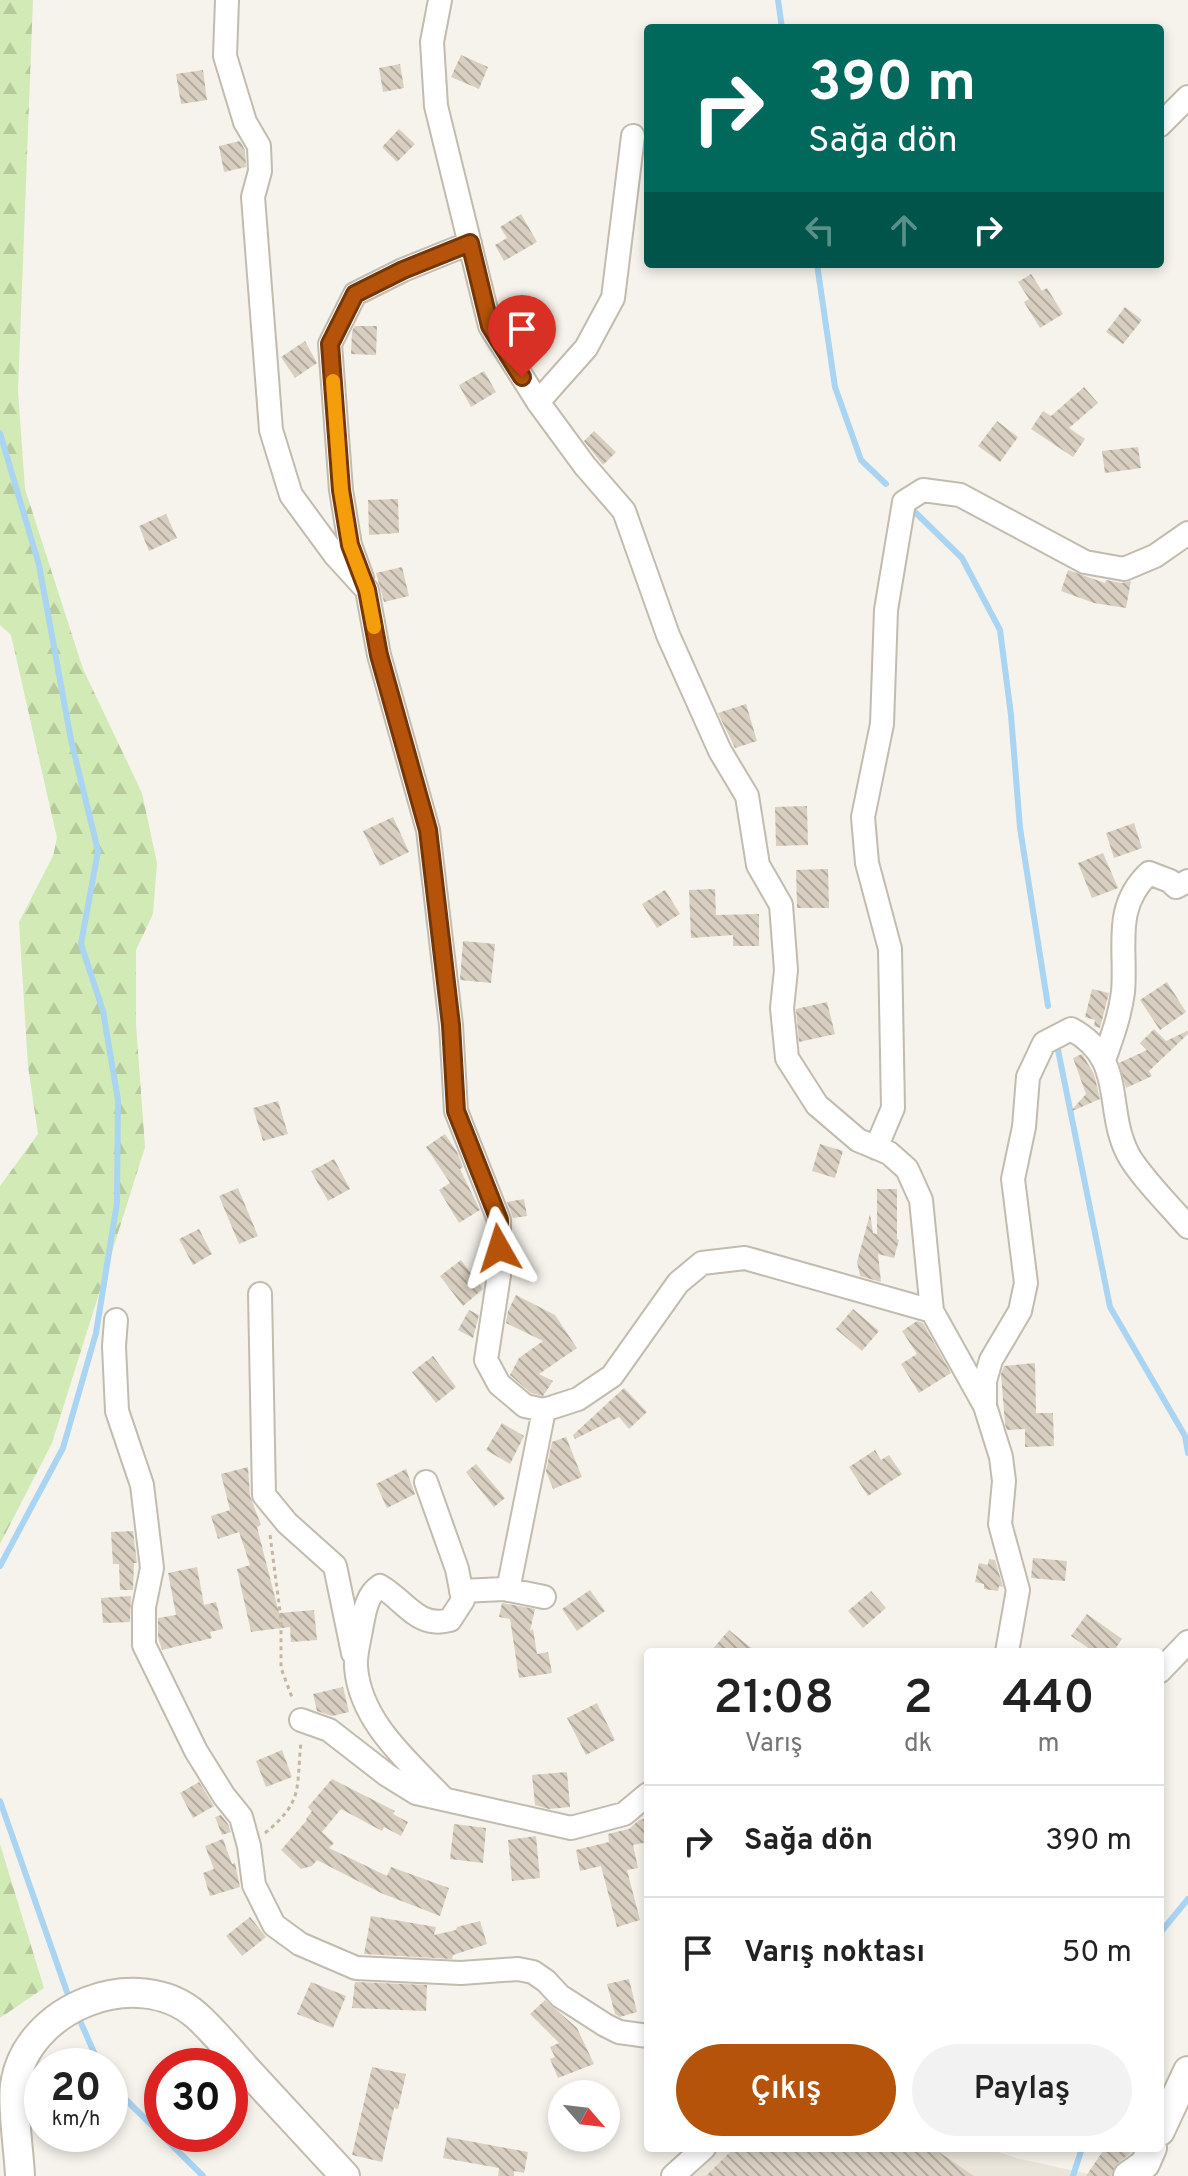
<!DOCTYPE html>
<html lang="tr">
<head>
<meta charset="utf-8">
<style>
	:root { --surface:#fff; --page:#f2f2f2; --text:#222; --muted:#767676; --line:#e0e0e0; --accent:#b45309 }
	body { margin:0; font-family:Overpass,sans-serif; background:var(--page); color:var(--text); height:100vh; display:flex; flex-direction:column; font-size:30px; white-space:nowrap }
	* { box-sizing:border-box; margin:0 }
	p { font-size:26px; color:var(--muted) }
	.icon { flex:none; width:44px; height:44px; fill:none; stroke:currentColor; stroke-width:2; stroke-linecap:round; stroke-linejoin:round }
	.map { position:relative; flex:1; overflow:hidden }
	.side { position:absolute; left:644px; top:1648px; width:520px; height:504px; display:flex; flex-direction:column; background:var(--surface); border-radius:8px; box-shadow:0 4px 12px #0003 }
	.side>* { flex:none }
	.hud { position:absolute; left:644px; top:24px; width:520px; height:244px; border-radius:8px; box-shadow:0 4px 12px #0003; background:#00695c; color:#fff; overflow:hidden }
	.needle { width:52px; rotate:118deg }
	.fabs { position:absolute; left:548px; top:2080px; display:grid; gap:16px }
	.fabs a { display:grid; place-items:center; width:72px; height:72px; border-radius:50%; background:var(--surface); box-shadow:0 4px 12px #0003; font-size:40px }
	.speed { position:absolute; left:24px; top:2048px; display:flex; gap:16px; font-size:40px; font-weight:700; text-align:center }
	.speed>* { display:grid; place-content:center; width:104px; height:104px; border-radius:50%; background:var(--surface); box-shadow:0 4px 12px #0003; line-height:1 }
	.speed small { font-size:20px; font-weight:400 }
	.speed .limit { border:12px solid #d22; background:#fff; color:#111 }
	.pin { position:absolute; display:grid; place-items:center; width:68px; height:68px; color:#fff; margin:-82px -34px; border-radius:50% 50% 50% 0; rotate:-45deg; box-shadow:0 0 8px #0007 }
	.pin .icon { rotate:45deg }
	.me { position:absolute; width:88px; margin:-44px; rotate:354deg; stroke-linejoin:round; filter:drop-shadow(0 0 6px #0008) }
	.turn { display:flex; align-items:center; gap:28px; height:168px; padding:0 32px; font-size:36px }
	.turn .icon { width:104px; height:104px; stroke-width:2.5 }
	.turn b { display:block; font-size:56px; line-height:68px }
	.lanes { display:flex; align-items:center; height:76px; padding:0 32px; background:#0003; justify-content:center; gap:40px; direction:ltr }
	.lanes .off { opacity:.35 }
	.eta { display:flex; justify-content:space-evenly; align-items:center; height:136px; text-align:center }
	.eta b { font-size:48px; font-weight:600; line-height:56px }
	.action { display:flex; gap:16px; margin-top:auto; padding:16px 32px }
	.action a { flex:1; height:92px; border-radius:48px; background:var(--accent); color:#fff; font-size:32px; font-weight:600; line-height:92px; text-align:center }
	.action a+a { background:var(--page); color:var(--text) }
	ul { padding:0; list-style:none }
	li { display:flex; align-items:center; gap:24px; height:112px; padding:0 32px; border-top:2px solid var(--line) }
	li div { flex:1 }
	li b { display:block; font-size:30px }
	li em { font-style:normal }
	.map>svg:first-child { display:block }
	.residential { fill:#eae5da }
	.forest { fill:url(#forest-firs) }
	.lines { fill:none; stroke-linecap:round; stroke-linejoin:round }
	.stream { stroke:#a9d4f2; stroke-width:6 }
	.building { fill:url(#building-back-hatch) }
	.minor-casing { stroke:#c2bbae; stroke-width:26 }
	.tertiary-casing { stroke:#c2bbae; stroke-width:32 }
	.path { stroke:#c4b79f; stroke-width:3; stroke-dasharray:4 4; stroke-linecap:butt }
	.minor { stroke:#fff; stroke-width:22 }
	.tertiary { stroke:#fff; stroke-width:28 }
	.route-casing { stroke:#753606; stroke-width:20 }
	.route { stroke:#b45309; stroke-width:14 }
	.slow { stroke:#f59e0b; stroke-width:14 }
</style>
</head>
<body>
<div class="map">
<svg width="1188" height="2176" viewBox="0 0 1188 2176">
	<defs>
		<pattern id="forest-firs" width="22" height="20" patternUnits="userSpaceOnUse" patternTransform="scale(2)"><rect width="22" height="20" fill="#d2eab5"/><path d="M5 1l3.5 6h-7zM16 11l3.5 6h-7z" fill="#b6ca9c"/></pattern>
		<pattern id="building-back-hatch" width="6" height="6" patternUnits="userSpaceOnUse" patternTransform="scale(2)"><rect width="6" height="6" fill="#d8cfc1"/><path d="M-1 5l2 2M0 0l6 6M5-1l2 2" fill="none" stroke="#b1aa9e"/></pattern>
	</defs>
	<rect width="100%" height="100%" fill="#f6f3ec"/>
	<path class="residential" d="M711,2148h276l29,10 77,17 20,-27h45l-18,28h-462z"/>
	<path class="forest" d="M0,0h33l-15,391 7,98 58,180 59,124 15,70 -4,51 -17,36v74l9,123 -93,296 -52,101v-358l38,-52 -10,-68 -9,-144 34,-66 4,-18 -46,-203 -11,-10z
		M0,1844l44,144 -44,30z"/>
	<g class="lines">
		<path class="stream" d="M778,0l4,28
			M817,264l18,123 26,73 25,24
			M0,433l39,132 32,175 27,111 -17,93 22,67 15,89 -1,103 -21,130 -33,115 -63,118
			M916,513l46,45 38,72 11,85 9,113 28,178
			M1057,1045l53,262 75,129 3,17
			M0,1801l67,191
			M1160,1933l28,-34
			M81,2023l19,43
			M110,2084l93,92
			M1073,2176l9,-28"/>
	</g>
	<path class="building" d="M461,55l27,12 -9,22 -28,-12z
		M400,64l4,24 -21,4 -4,-24z
		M203,70l4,30 -26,4 -5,-30z
		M399,129l16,15 -18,18 -15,-15z
		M240,141l5,9 1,17 -22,5 -5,-26z
		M521,214l16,28 -33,19 -9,-16 12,-7 -7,-11z
		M1031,274l11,17 5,-3 16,26 -23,14 -16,-26 5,-3 -11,-17z
		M1125,307l17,13 -19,24 -17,-12z
		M355,326h22l-1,29 -25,-1 1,-23z
		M305,341l12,22 -22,15 -14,-21z
		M484,371l12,21 -25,15 -12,-22z
		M1084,387l14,16 -29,25 16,11 -12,18 -42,-28 12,-18 8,5z
		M997,421l21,16 -18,25 -22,-16z
		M594,431l22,21 -13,13 -19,-24z
		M1138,447l3,21 -36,5 -3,-22z
		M398,499l1,34 -30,2 -1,-35z
		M166,514l11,24 -28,13 -10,-25z
		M402,567l7,29 -25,6 -8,-29z
		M1068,570l37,13 1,-3 16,3 9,-2 -5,27 -32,-5 -33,-12z
		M746,704l11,37 -22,7 -17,-35z
		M807,806l1,39 -32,1 -1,-39z
		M393,817l16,35 -29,14 -17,-35z
		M1134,823l8,25 -28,10 -8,-25z
		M1103,853l15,35 -26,10 -14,-35z
		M828,869l1,39h-32l-1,-38z
		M715,889l1,26 43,-1v32h-26v-11l-42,3 -2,-48z
		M665,890l15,24 -23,14 -15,-24z
		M463,941l32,3 -4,39 -31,-3z
		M1167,982l19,30 -26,18 -20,-30z
		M1092,989l17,4 -9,35 -6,-2 1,-6 -10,-3z
		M827,1002l8,32 -36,8 -3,-33z
		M1154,1029l12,12 21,-10 1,3 -39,37 3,5 -26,12 -7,-25 28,-13 -7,-7z
		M1082,1054l12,20 6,25 -30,13 16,-18 -13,-36z
		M278,1101l10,33 -25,7 -10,-33z
		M445,1134l12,18 6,15 -3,2 20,41 -21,13 -20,-33 11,-7 -24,-36z
		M820,1144l23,7 -8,27 -23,-7z
		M334,1159l16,30 -22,12 -17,-30z
		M238,1188l20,48 -19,8 -20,-48z
		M877,1189h20v50l2,1 -5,18 -16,-4 3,28 -21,-6 -3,-14 13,-48 3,19 4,1z
		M524,1199l3,17 -14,2 -6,-16z
		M199,1229l13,25 -19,11 -14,-26z
		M461,1260l22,29 -20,17 -23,-30z
		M516,1295l39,20 22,33 -38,26 14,7 -10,15 -12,-3 -21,-18 9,-17 24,-17 -37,-18 2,-12z
		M853,1309l26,22 -17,20 -26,-22z
		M469,1310l10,5 -6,23 -15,-8z
		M917,1321l6,2 28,50 -32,20 -18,-29 16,-10 -15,-23z
		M433,1356l23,31 -20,16 -24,-31z
		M1035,1363l1,50h17l1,33 -29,1v-18l-18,1 -2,-6 -4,-50 3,-8z
		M624,1388l23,24 -18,17 -10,-12 -44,22 -2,-4z
		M502,1423l22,13 -14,28 -24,-14z
		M566,1437l16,40 -29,12 -7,-18 6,-29z
		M875,1450l6,10 8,-5 13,19 -34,22 -19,-29z
		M476,1464l29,34 -11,9 -28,-35z
		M248,1467l2,29 11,29 -4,2 22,86 35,-3 3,30 -26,2 -1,-15 -39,5 -14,-63 13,-4 -11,-33 -21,7 -7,-23 19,-6 -9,-36z
		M406,1469l9,25 -28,14 -11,-24z
		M133,1531l4,32h-3l-1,27h-13l-1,-26h-6l-2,-32z
		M1033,1558l34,3 -2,20 -34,-3z
		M989,1559l6,1 8,27 -4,-1 -1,5 -14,-2v-5l-9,-2 4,-19 9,2z
		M197,1567l7,38 12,-3 7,27 -13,3 2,6 -50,12 -4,-13v-19l18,-3 -8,-42z
		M590,1590l15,21 -28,20 -15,-22z
		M871,1591l15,17 -23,20 -15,-17z
		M131,1596l-1,26 -27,1 -2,-25z
		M502,1603l33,6 -5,22 3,-2 4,25 11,-2 4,21 -33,5 -9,-59 -11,-2z
		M1087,1614l35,25 -9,13h-19l-23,-16z
		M729,1630l27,22h-46z
		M343,1687l6,25 -17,4 -15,-5 -4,-17z
		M597,1703l18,37 -29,15 -19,-37z
		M282,1750l10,27 -26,10 -10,-26z
		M567,1772l3,35 -21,2 -14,-4 -3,-30z
		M332,1779l63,32 -2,3 15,8 -7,14 -17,-9 -2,4 -41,-22 -19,23 12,11 -5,5 58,28 4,-9 58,21 -9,28 -59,-23 -64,-33 -5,6 -11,3 -20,-19 26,-30 -1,-1 6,-8 -4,-4z
		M199,1782l15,24 -21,12 -13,-25z
		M221,1815l7,9 3,8 -9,3 -7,-18z
		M648,1818v24l-15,3 5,23 -11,2 13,50 -23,7 -16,-61 -21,5 -4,-21 33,-8 -1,-8 21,-5 10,-9z
		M454,1824l32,4 -3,35 -33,-4z
		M536,1836l4,42 -28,3 -4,-41z
		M223,1839l9,25 3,-1 5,24 -30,9 -7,-23 11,-4 -9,-23z
		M371,1916l65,11 -2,8 22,-5 1,-3 23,-6 7,23 -34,11 -1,4 -88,-5z
		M250,1917l16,20 -24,19 -16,-20z
		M629,1979l8,33 -17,5 -5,-3 -8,-30z
		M311,1982l35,14 -13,32 -36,-14z
		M355,1982l72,3 -1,26 -74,-3z
		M545,2000l32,28 17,36 -36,14 -8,-19 5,-2 -5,-10 9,-4 -29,-29z
		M372,2067l34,7 -8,35 -4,-1 -12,54 -30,-7z
		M447,2137l81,15 -4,21 -10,-2v5h-16l1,-8 -56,-10z
		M734,2148h199l41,28h-268z
		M1105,2148h18l7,5 -12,10 -7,13h-25z"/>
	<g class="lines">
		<defs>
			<path id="minor" d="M227,0l-2,56 20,66 14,24 1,25 -7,26 18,233 20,65 44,60 32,35 12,65 49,175 23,195 5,86 43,109v55l-13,85 13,24 26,22 19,4 34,-11 34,-23 66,-93 24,-20 43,-5 187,53
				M440,0l-8,42 4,64 54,220 48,76 47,64 39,45 44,124 52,116 27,45 11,69 23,40 5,65 -4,38 5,50 30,47 41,35 31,13 18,16 14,31 11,111 53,95
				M1160,125l28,-28
				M538,402l48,-54 27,-50 20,-162
				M362,578l-12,-33 -9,-55 -11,-146 25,-50 48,-24 67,-27
				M1104,1060c8,-23 16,-44 19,-68 4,-44 -11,-84 26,-119l21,8 6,6 12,-6
				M876,1148l17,-40 -3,-159 -23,-86 -4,-46 19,-93 4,-114 18,-108 19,-12 37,5 125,67 39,7 31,-13 33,-23
				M260,1294l4,201 23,28 48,43 18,87
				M116,1320l-2,26 3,65 25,74 10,83 -8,39v38l52,106 28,45 17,21 8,29 5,39 20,40 26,19 56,24 105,5 57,-4 15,3 13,9 14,15 45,29 14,7 29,4
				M426,1482l31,87 6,31 -13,20c-33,9 -45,-20 -70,-34 -14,9 -16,28 -19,44 -2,12 -6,25 -5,37 4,55 53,95 88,132
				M508,1590l36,-180
				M461,1591l43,-2 40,8
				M1007,1652l11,-62 -18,-66 4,-43 -3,-24 -16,-51v-25l6,-21 29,-49 6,-28 -13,-104 11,-52 4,-50 16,-34 27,-14c56,30 33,79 57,125 10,20 44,54 60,73
				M1160,1671l28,-29
				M301,1720l28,10 58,45 29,18 155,35 53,-14 24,-20
				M673,2176l31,-28"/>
			<path id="tertiary" d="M1160,2131l28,-60
				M20,2176c-1,-25 -8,-68 -5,-91 11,-78 122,-121 181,-70 18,16 34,36 50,54 33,36 66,71 99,107
				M1128,2176l17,-12 7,-16"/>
		</defs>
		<use href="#minor" class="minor-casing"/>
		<use href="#tertiary" class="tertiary-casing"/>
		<path class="path" d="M270,1535l11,84v49l12,32
			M265,1833c39,-32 31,-44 36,-91"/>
		<use href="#minor" class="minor"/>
		<use href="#tertiary" class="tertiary"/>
	</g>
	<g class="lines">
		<defs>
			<path id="route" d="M499,1248v-28l-43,-109 -5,-86 -23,-195 -49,-175 -12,-65 -17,-45 -9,-55 -11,-146 25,-50 48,-24 67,-27 20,83 32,51"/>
		</defs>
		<use href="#route" class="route-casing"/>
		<use href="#route" class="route"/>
		<path class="slow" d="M333,381l8,109 9,55 17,45 7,37"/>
	</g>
</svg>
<div class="fabs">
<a><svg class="needle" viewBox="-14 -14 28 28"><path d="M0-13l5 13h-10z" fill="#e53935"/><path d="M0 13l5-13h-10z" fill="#767676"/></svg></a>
</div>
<div class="speed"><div>20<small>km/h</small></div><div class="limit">30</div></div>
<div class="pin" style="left:522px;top:377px;background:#d93025"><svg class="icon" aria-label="arrive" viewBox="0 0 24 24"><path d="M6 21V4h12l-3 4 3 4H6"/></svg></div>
<svg class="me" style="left:499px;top:1248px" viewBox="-20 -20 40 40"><path d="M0-17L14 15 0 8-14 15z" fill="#b45309" stroke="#fff" stroke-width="4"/></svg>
<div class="hud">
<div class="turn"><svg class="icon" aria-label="right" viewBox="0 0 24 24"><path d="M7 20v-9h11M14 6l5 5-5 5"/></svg><div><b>390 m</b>Sağa dön</div></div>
<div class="lanes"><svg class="icon off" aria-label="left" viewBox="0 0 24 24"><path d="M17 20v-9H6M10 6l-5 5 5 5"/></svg><svg class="icon off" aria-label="ahead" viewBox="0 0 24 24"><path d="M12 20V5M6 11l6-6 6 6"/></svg><svg class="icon" aria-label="right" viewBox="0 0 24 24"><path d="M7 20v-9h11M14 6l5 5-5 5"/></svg></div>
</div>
<section class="side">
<div class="eta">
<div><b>21:08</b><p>Varış</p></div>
<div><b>2</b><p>dk</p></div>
<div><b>440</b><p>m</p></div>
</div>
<ul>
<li><svg class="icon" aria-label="right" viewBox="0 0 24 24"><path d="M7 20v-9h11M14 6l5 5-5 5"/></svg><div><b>Sağa dön</b></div><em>390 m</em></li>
<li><svg class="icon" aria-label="arrive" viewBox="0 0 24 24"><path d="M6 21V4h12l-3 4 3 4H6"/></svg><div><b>Varış noktası</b></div><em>50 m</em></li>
</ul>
<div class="action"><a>Çıkış</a><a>Paylaş</a></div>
</section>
</div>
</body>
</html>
